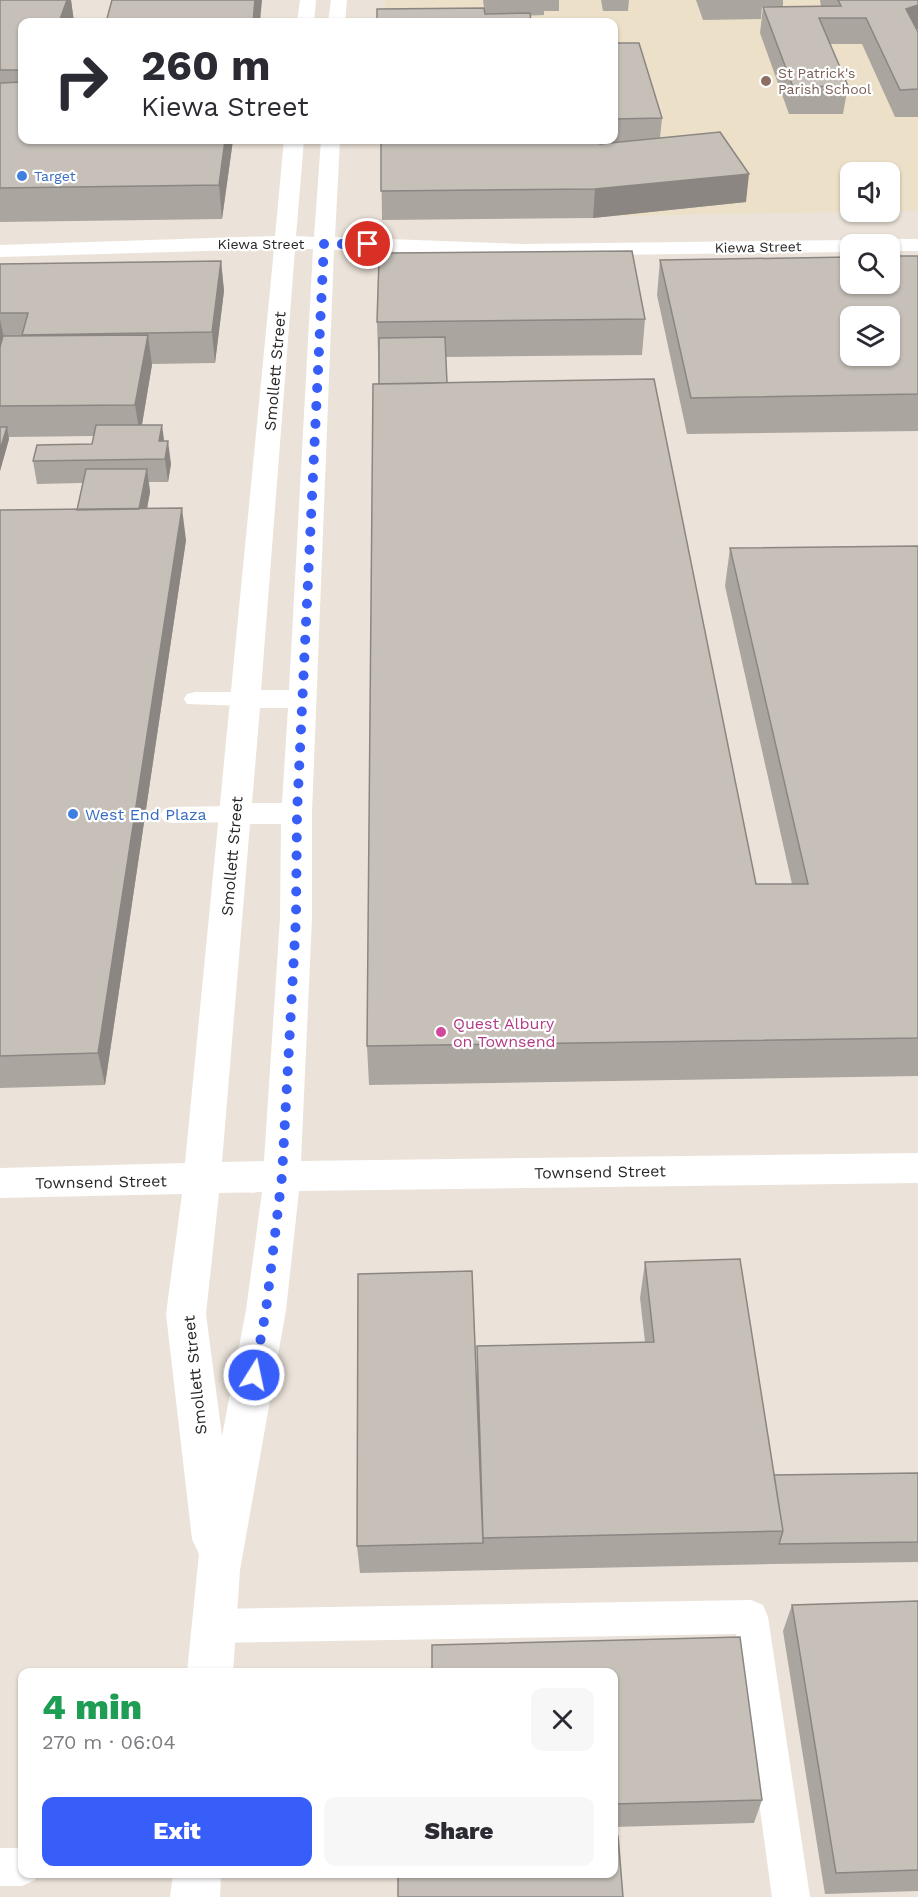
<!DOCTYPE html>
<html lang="en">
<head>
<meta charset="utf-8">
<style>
	:root { --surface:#fff; --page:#f7f7f7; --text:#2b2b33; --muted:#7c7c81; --accent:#385ef9 }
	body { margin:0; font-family:"Work Sans",sans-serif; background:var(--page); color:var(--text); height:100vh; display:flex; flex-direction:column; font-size:22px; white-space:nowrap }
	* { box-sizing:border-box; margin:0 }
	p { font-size:20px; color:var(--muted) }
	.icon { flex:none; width:33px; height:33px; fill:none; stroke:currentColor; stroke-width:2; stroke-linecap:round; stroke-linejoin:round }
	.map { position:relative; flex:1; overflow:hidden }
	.drawer { position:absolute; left:18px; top:1668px; width:600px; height:210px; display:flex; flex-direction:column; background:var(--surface); border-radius:12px; box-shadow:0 2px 4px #0004 }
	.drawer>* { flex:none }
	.hud { position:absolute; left:18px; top:18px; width:600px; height:126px; border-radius:12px; box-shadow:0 2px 4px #0004; background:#fff; color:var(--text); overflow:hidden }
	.buttons { position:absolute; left:840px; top:162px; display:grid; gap:12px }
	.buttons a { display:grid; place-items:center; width:60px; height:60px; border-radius:12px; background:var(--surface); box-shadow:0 2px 4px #0004; font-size:30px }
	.pin { position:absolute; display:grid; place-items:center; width:51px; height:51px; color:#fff; margin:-26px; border:3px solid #fff; border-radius:50%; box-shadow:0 2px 6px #0007 }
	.me { position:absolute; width:66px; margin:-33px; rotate:10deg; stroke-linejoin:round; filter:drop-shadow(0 0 4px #0008) }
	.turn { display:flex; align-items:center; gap:21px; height:126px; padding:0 24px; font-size:27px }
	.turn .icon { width:78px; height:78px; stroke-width:2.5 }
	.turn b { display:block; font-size:42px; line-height:51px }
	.round { display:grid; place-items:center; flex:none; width:63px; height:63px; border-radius:12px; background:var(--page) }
	.summary { display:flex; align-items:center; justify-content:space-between; height:102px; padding:0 24px }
	h1 { font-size:36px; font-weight:800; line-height:45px; color:#1e9e55 }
	.button { display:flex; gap:12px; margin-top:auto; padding:12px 24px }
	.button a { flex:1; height:69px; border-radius:12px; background:var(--accent); color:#fff; font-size:24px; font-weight:800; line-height:69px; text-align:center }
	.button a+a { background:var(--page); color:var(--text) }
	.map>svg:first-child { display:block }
	.education { fill:#ede0c8; fill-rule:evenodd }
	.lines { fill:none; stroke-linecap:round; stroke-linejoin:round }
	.lane { fill:#fff; fill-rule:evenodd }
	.secondary { fill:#fff; fill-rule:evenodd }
	.wall { fill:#aaa59f; fill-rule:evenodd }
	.shaded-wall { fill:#8b8682 }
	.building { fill:#c6c0b9; stroke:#8b8682; stroke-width:1.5; fill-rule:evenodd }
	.route { stroke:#385ef9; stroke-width:10; stroke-dasharray:0 18 }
	.education-dot { fill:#8d6e63; stroke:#fff; stroke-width:2 }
	.shop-dot { fill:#3f7fe0; stroke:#fff; stroke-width:2 }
	.hotel-dot { fill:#d1479c; stroke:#fff; stroke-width:2 }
	.labels { text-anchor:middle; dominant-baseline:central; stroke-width:4.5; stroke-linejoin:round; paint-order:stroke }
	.far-education-label { font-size:14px; fill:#785e54; stroke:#fff; text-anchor:start }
	.far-shop-label { font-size:14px; fill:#366cbe; stroke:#fff; text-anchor:start }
	.far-street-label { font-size:14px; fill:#282828; stroke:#fff }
	.street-label { font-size:16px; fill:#282828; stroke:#fff }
	.shop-label { font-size:16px; fill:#366cbe; stroke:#fff; text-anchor:start }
	.hotel-label { font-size:16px; fill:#b23c85; stroke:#fff; text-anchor:start }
</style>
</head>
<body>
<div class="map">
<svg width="918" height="1897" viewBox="0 0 918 1897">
	<rect width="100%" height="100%" fill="#ebe3d9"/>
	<path class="education" d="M385,0h533v211l-536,9 1,-80h231v-118h-230zM850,172h40v40h-40z"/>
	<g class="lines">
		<path class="lane" d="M195,692h51l8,2 3,5 -3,5 -8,2 -59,-2 -3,-5 3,-5z
			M235,806l8,2 4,6 -4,6 -8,2 -63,1 -8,-2 -4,-6 4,-6 8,-2z
			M751,1600l12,5 5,12 42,280h-38l-36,-263 -523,9 -12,-5 -5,-12 5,-12 12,-5z
			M0,1848h22v26h16l-3,6 -13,6h-22z"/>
		<path class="secondary" d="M300,0h16l-2,22h-17z
			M331,0h16l-2,22h-17z
			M284,140h20l-8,96 18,1 7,-97h19l-5,97 187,7 328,-4 9,4h-9v8l-328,4 -188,-6 -22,563v105l-11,243 617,-8v30l-619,8 -13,119 -46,260 -7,102h-46l12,-118 -7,-15 -26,-225 16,-120 -182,4v-30l185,-5 89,-914 -274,8v-12l275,-9zM295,249h18l-24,441h-28zM260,708h28l-6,95h-30zM250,824h31l-1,94 -16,243 -42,1zM262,1192l-16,118 -24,126 -16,-122 13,-121z
			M890,239h28v12h-28v-7h-10l3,-3z
			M173,1874h48l-1,23h-50z"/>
	</g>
	<path class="wall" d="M0,0h71l3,22h-52v118h211l-11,79 -222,3z
		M483,0h76v11h-15v4l-167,7 107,-14z
		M601,0h28l-1,11h-25z
		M696,0h87v6h-21l-1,13 -58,1z
		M820,0h98l-1,30 1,2v85h-23l-33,-73h-32l18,42 -5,28h-54l-29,-81 3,-26 58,-1z
		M614,43l48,75 -2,20 86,64 -153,16 -211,2 -1,-80h233zM599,141h8l1,2 -8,1z
		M918,256v175l-231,3 -30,-139 3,-35z
		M221,261l3,30 -9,72 -63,1 -10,61 22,16 7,23 -3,18h-19l1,10 -3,17 39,31 -81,545 -105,3v-578h77l6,-27 -46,1 -4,-23 59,-17 2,-8 -85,1v2l-9,32v-207z
		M645,319l-3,36 -196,2 1,26 309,501h36l-67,-298 5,-38 188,-2v530l-549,9 -2,-39 12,-662 -2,-62z
		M645,1262l129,213 144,-2v89l-145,2 -413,9 -3,-27 120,-162v-38l168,-4 -5,-44z
		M918,1601v290l-93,3 -42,-263 9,-26z
		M614,1672l148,128 -8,23 -140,4z"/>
	<path class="shaded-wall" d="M67,0h4l3,22h-15z
		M255,0h7l-2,22h-7z
		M918,5v24l-16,6 4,-26z
		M225,140h8l-11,79 -3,-34z
		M749,174l-3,28 -153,16 2,-29z
		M221,261l3,30 -9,72 -3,-31z
		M0,319l5,24 -5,17z
		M148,335l4,30 -12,71 -5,-31z
		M162,425l3,22 -6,-6z
		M7,427l2,12 -9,32v-21z
		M168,441l3,23 -3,18 -3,-23z
		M147,469l3,23 -8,43 -3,-23z
		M182,508l4,32 -81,545 -7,-32z"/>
	<path class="building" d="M0,0h67l-8,22h-37v48h-22z
		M112,0h143l-2,22h-147z
		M838,0h80v5l-12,4 12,23v57l-18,1 -34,-72h-47l29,68 -55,1 -30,-80 78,-1z
		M484,8l1,6 45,-1 1,9h-154v-13z
		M614,43h25l23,75 -48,1z
		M22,82v58h203l-6,45 -219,3v-105z
		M720,132l29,42 -154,15 -214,2v-51h218l1,4z
		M632,251l13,68 -268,3 2,-63 13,-6z
		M890,256h28v138l-227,4 -31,-138 190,-3v27h40zM850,316h40v40h-40z
		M221,261l-9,71 -190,3 6,-22h-28v-49z
		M148,335l-13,70 -135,1v-59l3,-11z
		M445,337l2,46 -68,1v-46z
		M654,379l102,505h52l-78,-336 188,-2v492l-551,8 6,-662z
		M96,425h66l-3,16h9l-3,18 -132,2 4,-16 55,-1z
		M0,427h7l-7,23z
		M86,469h61l-8,40 -62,1z
		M182,508l-84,545 -98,3v-546z
		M740,1259l43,272 -300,7 -6,-192 177,-4 -9,-80z
		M472,1271l11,272 -126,3 1,-272z
		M918,1473v69l-139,2 4,-13 -9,-56z
		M918,1601v269l-82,3 -44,-268z
		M740,1637l22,163 -148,4v-132h-182v-27z
		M614,1836h4l5,61h-225v-23h216z"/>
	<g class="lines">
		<path class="route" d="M254,1375l12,-65 16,-134 14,-258 1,-105 27,-569h44"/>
	</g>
	<circle class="education-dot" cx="766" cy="81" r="6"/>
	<g class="shop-dot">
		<circle cx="22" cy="176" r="6"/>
		<circle cx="73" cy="814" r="6"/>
	</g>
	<circle class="hotel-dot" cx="441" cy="1032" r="6"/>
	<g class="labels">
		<g class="far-education-label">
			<text x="778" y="73">St Patrick's<tspan x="778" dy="16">Parish School</tspan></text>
		</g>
		<g class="far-shop-label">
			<text x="34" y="176">Target</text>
		</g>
		<g class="far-street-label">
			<text x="261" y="244">Kiewa Street</text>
			<text transform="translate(758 247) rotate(-1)">Kiewa Street</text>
		</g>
		<g class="street-label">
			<text transform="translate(275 371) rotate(-85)">Smollett Street</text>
			<text transform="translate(232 856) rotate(-85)">Smollett Street</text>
			<text transform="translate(600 1172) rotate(-1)">Townsend Street</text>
			<text transform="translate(101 1182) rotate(-1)">Townsend Street</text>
			<text transform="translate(195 1375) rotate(-96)">Smollett Street</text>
		</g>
		<g class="shop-label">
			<text x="85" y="814">West End Plaza</text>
		</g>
		<g class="hotel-label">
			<text x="453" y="1023">Quest Albury<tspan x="453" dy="18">on Townsend</tspan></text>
		</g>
	</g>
</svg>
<div class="buttons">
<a><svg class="icon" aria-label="sound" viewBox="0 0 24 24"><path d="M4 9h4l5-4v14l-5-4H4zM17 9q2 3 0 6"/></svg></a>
<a><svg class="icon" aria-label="search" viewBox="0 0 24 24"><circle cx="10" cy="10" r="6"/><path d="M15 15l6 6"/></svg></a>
<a><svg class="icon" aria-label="layers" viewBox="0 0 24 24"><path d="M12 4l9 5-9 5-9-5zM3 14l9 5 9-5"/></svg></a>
</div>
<div class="pin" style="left:368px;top:244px;background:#d93025"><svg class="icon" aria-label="arrive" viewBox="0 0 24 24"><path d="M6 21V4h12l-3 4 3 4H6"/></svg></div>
<svg class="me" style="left:254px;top:1375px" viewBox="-20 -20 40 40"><circle r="17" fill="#385ef9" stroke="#fff" stroke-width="3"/><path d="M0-11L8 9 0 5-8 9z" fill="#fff"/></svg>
<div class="hud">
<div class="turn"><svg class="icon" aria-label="right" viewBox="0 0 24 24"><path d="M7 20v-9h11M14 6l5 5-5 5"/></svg><div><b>260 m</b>Kiewa Street</div></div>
</div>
<section class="drawer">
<div class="summary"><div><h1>4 min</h1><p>270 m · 06:04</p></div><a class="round"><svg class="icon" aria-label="close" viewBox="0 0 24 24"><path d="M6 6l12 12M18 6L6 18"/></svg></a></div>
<div class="button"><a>Exit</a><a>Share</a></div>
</section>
</div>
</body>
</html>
